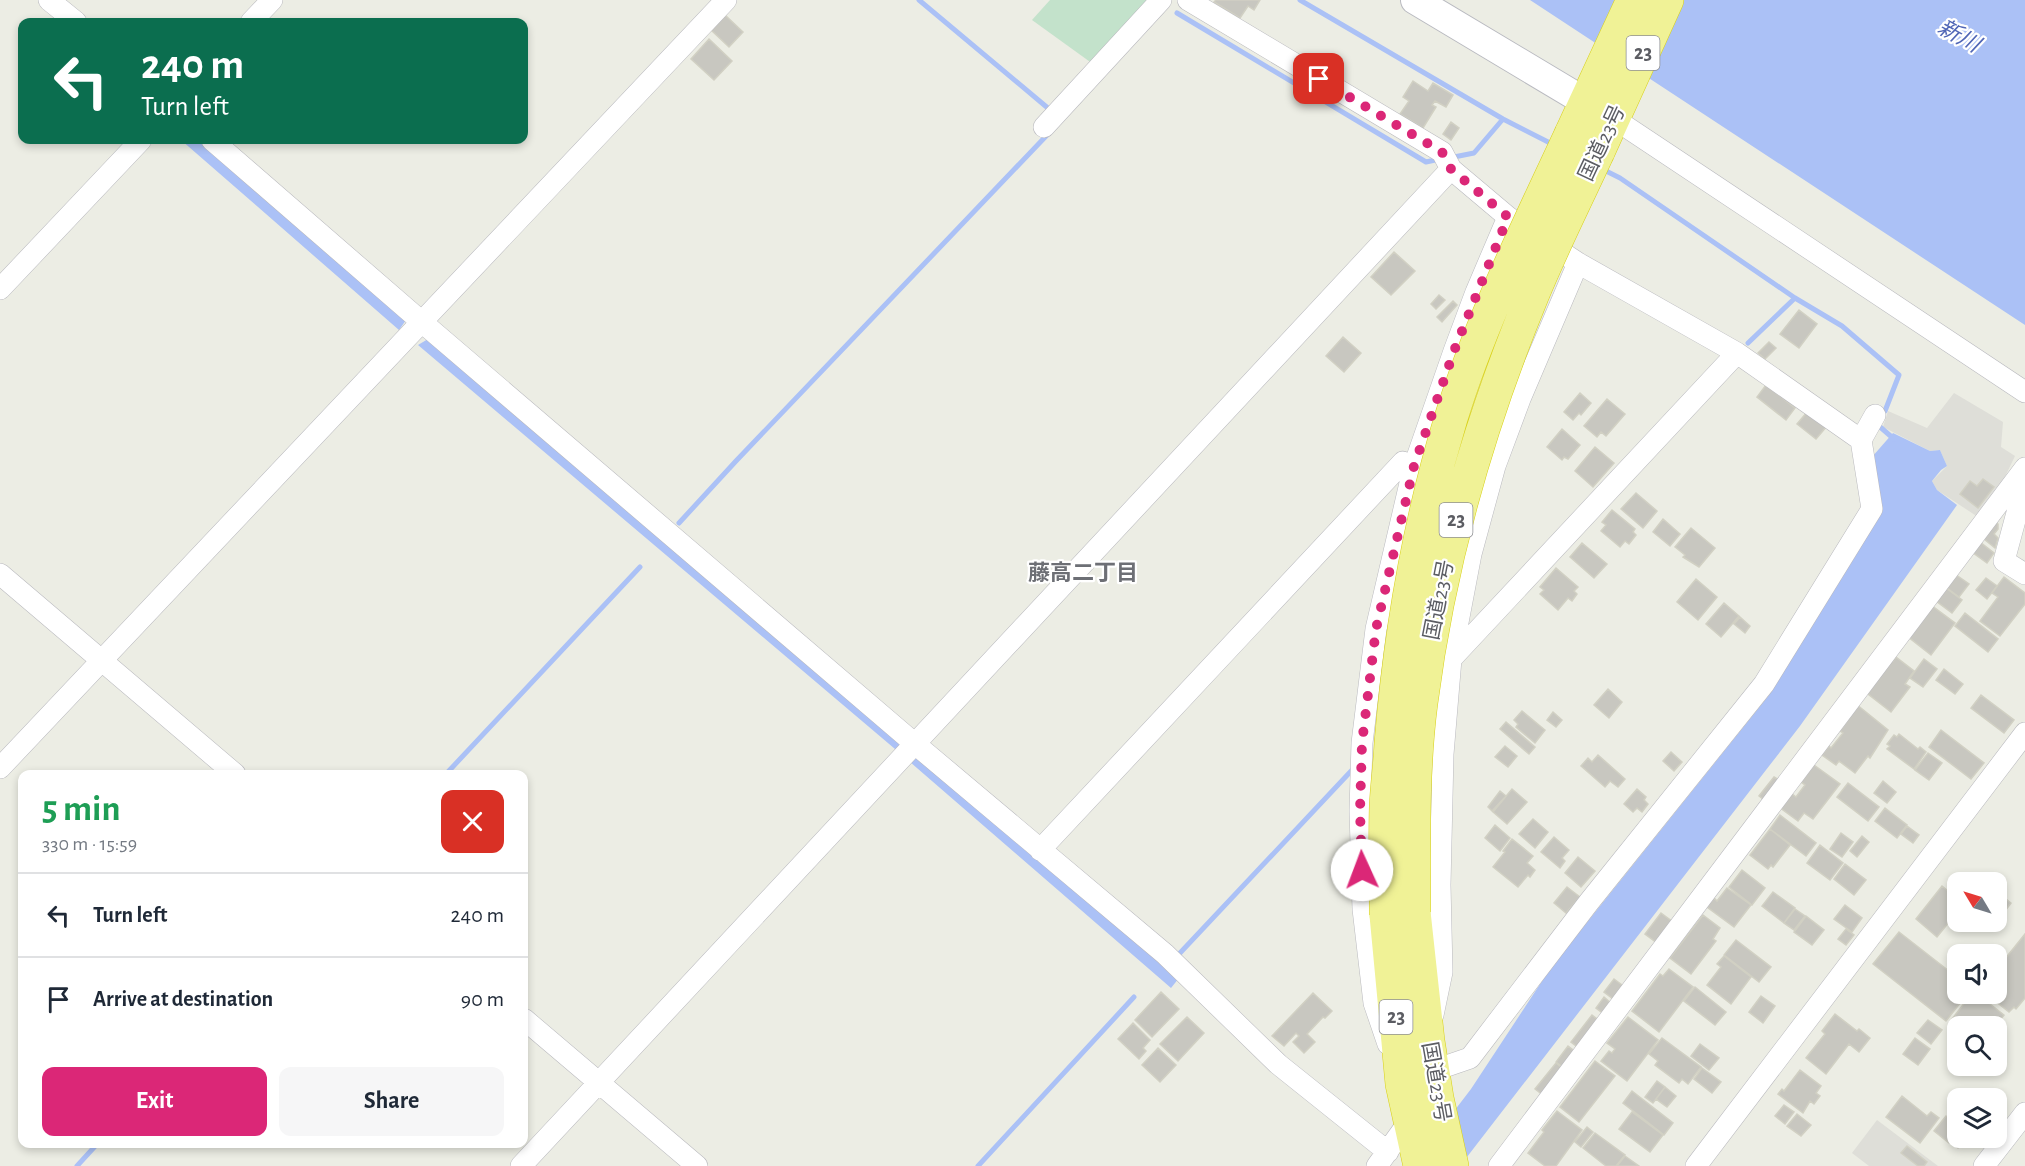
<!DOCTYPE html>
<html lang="en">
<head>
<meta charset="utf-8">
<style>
	:root { --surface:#fff; --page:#f6f6f7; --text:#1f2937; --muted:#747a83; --line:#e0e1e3; --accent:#db2777 }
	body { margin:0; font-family:"Alegreya Sans","Noto Sans JP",sans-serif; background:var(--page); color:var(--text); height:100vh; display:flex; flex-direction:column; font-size:22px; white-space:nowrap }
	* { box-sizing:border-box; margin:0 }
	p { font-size:20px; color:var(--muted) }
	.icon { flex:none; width:33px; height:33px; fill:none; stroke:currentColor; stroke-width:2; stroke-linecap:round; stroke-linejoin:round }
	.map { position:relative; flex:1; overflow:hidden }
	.panel { position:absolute; left:18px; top:770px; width:510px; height:378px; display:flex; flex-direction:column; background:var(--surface); border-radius:12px; box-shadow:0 3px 9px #0003 }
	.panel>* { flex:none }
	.top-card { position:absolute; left:18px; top:18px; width:510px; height:126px; border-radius:12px; box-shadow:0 3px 9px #0003; background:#0b6e4f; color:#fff; overflow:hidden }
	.needle { width:39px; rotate:308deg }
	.buttons { position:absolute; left:1947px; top:872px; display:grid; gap:12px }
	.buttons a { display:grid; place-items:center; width:60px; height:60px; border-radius:12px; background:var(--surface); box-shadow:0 3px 9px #0003; font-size:30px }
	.pin { position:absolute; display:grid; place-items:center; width:51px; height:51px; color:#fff; margin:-26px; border-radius:12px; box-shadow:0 3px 9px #0006 }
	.me { position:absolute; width:66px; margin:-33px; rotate:358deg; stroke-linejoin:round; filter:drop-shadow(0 0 4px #0008) }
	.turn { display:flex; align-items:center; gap:21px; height:126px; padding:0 24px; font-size:27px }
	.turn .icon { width:78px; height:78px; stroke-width:2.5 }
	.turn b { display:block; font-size:42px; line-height:51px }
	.round { display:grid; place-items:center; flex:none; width:63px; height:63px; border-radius:12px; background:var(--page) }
	.summary { display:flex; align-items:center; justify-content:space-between; height:102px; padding:0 24px }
	h1 { font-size:36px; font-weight:600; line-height:45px; color:#1e9e55 }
	.button { display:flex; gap:12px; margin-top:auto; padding:12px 24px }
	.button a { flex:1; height:69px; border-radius:12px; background:var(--accent); color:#fff; font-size:24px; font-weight:600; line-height:69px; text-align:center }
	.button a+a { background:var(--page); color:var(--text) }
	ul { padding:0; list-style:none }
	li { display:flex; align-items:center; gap:18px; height:84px; padding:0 24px; border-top:2px solid var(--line) }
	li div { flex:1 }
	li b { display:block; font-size:22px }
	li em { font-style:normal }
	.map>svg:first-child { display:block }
	.industrial { fill:#deded8 }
	.green { fill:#c3e2cb }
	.water { fill:#abc1f6 }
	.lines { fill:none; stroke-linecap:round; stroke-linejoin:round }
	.stream { stroke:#abc1f6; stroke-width:5 }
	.building { fill:#c8c7c0; stroke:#d1d0c3; stroke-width:1.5 }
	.street-casing { stroke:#b9b9be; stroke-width:22 }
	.secondary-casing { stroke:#b9bac0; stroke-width:30 }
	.highway-casing { stroke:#d8d018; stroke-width:34 }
	.street { stroke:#fff; stroke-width:21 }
	.secondary { stroke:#fff; stroke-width:28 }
	.highway { stroke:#f0f296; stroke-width:33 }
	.highway-bridge-casing { stroke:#d8d018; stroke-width:34; stroke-linecap:butt }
	.highway-bridge { stroke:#f0f296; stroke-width:33 }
	.route { stroke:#db2777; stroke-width:10; stroke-dasharray:0 18 }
	.labels { text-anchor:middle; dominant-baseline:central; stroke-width:4.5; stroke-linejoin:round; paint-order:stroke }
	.shield { fill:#fff; stroke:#8d8e92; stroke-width:1.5 }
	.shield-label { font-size:20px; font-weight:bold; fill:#5c5d63 }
	.street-label { font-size:21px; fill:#5c5d63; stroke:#fff }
	.water-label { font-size:22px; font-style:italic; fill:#5066b6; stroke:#fff }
	.neighbourhood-label { font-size:22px; font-weight:bold; fill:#6d6f75; stroke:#fff }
</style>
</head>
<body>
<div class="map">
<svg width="2025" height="1166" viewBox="0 0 2025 1166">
	<rect width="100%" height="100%" fill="#ecede4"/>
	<path class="industrial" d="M1954,393l49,29 -2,25 14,9 -14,29 -23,32 -41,-27 -5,-9 15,-15 -7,-16 -10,1 -47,-24 5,-16 39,17z
		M1877,1120l61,46h-69l-17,-13z"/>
	<path class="green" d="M1050,0h103l-60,64 -61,-44z"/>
	<path class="water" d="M1530,0h495v325z
		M181,140h17l208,180 -7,10z
		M428,339l751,639 -8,10 -276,-239 -477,-404z
		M1893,433l37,18 10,-1 7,16 -6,4 -9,11 5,9 20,15 -157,221 -340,440h-48l59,-77 81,-123 217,-271 110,-180 -7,-58z"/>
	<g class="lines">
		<path class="stream" d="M919,0l130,109
			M1300,0l203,119 51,26
			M1177,13l249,149 14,-3
			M1449,158l25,-5 29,-34
			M1602,169l18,9 175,120 47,28 57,49 -14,36
			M1748,343l47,-45
			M1879,426l15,13
			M679,523l57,-62 313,-328
			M446,774l194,-207
			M1180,953l173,-184
			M77,1166l21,-23
			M978,1166l156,-169"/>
	</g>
	<path class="building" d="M1216,0h44l-6,10 -6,-4 -8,12 -26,-16z
		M725,15l18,17 -14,15 -18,-17z
		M709,39l23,22 -18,19 -23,-21z
		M1413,81l15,10 5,-8 20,12 -7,12 -11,-6 -3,4 4,2 -13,21 -23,-14 9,-13 -6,-4z
		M1451,122l8,6 -8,12 -8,-6z
		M1394,252l21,19 -24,24 -20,-18z
		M1439,295l6,5 -9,9 -5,-5z
		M1453,301l4,4 -15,17 -5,-5z
		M1799,310l18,14 -18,24 -19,-14z
		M1343,337l18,16 -17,19 -18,-16z
		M1769,342l7,6 -11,11 -7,-6z
		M1766,385l29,23 -9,12 -29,-23z
		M1580,393l11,10 -10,12 -2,-2 -6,7 -9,-8z
		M1607,399l18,15 -19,22 -5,-4 -4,5 -13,-11z
		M1808,411l19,15 -11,13 -19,-15z
		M1562,429l18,16 -12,14 -4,-2 -2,3 -15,-13z
		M1595,447l19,16 -21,24 -18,-16z
		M1983,479l11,8 -16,21 -18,-14 10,-13 7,5z
		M1636,493l21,18 -14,17 -22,-19z
		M1612,510l23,19 -2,3 3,3 -7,9 -4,-3 -5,6 -19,-16 5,-6 -4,-3z
		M1663,519l17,15 -10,12 -17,-14z
		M1992,519l6,5v5l-4,5 4,4 -3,10 -16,-13z
		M1691,528l24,20 -16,19 -16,-10 2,-2 -10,-8z
		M1980,542l14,11 -7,10 -15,-11z
		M1582,543l25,21 -13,14 -24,-21z
		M1556,568l22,19 -4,4 3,3 -5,7 -4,-3 -10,12 -18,-16 4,-4 -4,-3z
		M1952,572l17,12 -10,13 -16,-12z
		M2004,577l21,16v11l-25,32 -20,-15 18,-24 -6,-4z
		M1986,578l11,8 -10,13 -11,-9z
		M1696,579l21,18 -19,23 -21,-18z
		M1942,585l20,15 -10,13 -20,-15z
		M1724,603l15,13 -18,21 -15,-13z
		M1931,605l24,18 -24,32 -24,-19z
		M1965,613l33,26 -10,13 -33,-26z
		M1740,617l10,9 -5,7 -11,-9z
		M1896,657l18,14 -9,13 5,3 -19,25 -23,-18 21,-35 4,2z
		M1924,659l13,10 -14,18 -13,-9z
		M1944,669l19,15 -8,10 -19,-14z
		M1608,689l14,13 -13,16 -15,-13z
		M1981,695l33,25 -10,13 -33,-25z
		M1856,704l32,26 -18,28 -2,-2 -13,17 -16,-12 -3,4 -14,-10 7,-9 2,2 12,-15 -3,-2 8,-11 -3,-2z
		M1522,711l23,19 -10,13 -19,-16 2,-3 -4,-4z
		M1553,712l9,8 -6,7 -9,-7z
		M1506,722l29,25 -6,7 -29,-25z
		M1941,730l43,33 -13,16 -42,-32z
		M1899,734l19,15 2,-2 6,5 -12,17 -27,-20 3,-3 -3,-2 7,-9 3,2z
		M1505,746l12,10 -9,11 -13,-10z
		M1671,752l11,10 -8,9 -11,-10z
		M1928,753l14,10 -13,17 -14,-10z
		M1598,755l27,24 -7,8 -8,-6 -5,6 -24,-21 7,-8 4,4z
		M1814,765l26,19 -27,35 -9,-6 -6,8 -19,-14 12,-14 5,4 9,-12 -4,-3z
		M1774,777l5,3 -15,20 -5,-4z
		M1883,781l13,11 -9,11 -13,-10z
		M1848,783l31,24 -11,14 -31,-24z
		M1512,789l15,13 -20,22 -14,-12z
		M1637,789l9,8 -2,3 4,4 -6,8 -5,-4 -4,4 -9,-8z
		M1500,791l6,5 -14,15 -4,-4z
		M1885,808l22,17 -10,13 -22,-17z
		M1780,815l36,28 -10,13 -36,-27z
		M1533,819l15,13 -13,16 -16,-14z
		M1495,825l15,13 -10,13 -15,-13z
		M1907,826l12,9 -6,8 -12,-9z
		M1770,829l20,16 -17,22 -2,-2 -3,4 -18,-14z
		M1841,833l12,9 -11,15 -12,-8z
		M1862,836l7,6 -12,15 -7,-6z
		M1554,837l15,13 -7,8 3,3 -5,7 -19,-16z
		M1512,839l21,17 -6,7 8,7 -5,7 -2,-2 -10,12 -25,-20 12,-15 -2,-1z
		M1820,845l23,18 -13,17 -23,-17z
		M1578,857l17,14 -14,16 -16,-14z
		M1845,864l21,16 -12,15 -20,-16z
		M1742,870l23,18 -13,17 -23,-18z
		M1942,886l16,13v12l-21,26 -21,-18z
		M1567,887l13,10 -14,16 -12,-10z
		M1727,888l24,17 -17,22 -27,-20 7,-9 3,3z
		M1773,892l22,16 -11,15 -22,-17z
		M2000,894l11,9 -13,17 -2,-21z
		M1845,905l17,13 -10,14 -18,-13z
		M1795,909l10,7 -11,14 -10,-7z
		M1661,913l12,9 -16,21 -12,-9z
		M1703,915l17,13 -7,11 3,2 -25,33 -21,-16z
		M1806,916l18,14 -12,15 -18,-13z
		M1846,929l8,6 -8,10 -8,-6z
		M1899,932l59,46v15h10l-22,28 -73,-57z
		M2025,934v64l-9,11 -2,-2 -5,5 -24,-19h11v-23z
		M1736,940l35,27 -12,15 -35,-27z
		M1724,956l27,21 -20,27 -24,-19 14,-18 -4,-3z
		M1669,969l24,18 -34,45 -27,-21 28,-37 3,2z
		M1614,979l12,9 -9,14 -13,-10z
		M1695,987l31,25 -11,13 -31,-24z
		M1161,992l18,17 -27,28 -17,-17z
		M1313,993l19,18 -7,7 -2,-1 -16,17 8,8 -11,11 -11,-11 6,-6 -3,-3 -12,13 -12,-10z
		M1972,993h4l28,22 -9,11h-37v3l-9,-6z
		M1761,996l14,10 -12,17 -14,-11z
		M1604,997l9,8 -8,10 -9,-7z
		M1835,1014l22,17 2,-2 11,9 -11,14 -10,-8 -23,30 -20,-16 19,-24 -3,-3z
		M1592,1015l9,7 -21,27 -9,-7z
		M1187,1017l17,16 -26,28 -18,-17z
		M1628,1017l30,23 -31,41 -26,-20 8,-10 3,2 3,-4 -8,-6z
		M1928,1020l14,10 -11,14 -14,-11z
		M1133,1023l17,17 -7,8 3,3 -7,8 -21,-20z
		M1662,1038l39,29 -13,17 -6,-5 -3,4 -24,-18 3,-4 -9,-7z
		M1915,1038l15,11 -12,16 -15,-11z
		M1700,1044l19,14 -10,12 -18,-14z
		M1568,1046l9,7 -12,16 -9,-7z
		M1158,1048l18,17 -16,17 -18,-17z
		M1595,1061l20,15 -36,46 -19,-15z
		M1556,1063l8,6 -20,27 -9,-7z
		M1702,1068l19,14 -9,11 -18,-14z
		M1800,1070l21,16 -5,7 4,3 -6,8 -4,-3 -7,12 -25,-19 4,-5 2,2z
		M1657,1081l8,6 -12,16 -8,-6z
		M1665,1087l11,9 -9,11 -11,-8z
		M1632,1091l41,32 -9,12 -41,-32z
		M1902,1096l25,20 4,-4 8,6 -19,25 -34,-26z
		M1784,1105l10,7 -9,12 -10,-8z
		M1557,1111l25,19 -26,36h-11l-17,-13 16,-21 -2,-2z
		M1632,1112l31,23 -13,17 -31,-23z
		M1797,1114l14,11 -10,11 -14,-10z
		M1946,1116l12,9v7l-9,11 -15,-12z
		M1587,1127l6,5 -12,15 -6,-5z
		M1595,1133l30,22 -9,11h-10l-23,-18z
		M1958,1133v4h8l-8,11 -8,-6z
		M1907,1146l20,16 -3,4h-6l-17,-13z
		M1625,1156l14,10h-22z"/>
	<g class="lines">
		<defs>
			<path id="street" d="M49,0l27,22
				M1188,0l254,152 9,17
				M251,22l21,-22
				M1613,118l412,274
				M1044,127l117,-127
				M212,140l211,183 491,420 251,211 113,110 110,88
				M1578,263l159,90 124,87
				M0,289l141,-149
				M2025,483l-21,78 21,13
				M0,574l235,200
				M1451,659l286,-306
				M0,768l726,-768
				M1040,850l363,-388 11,4
				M524,1019l173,147
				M1388,1044l-14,-41 -11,-94 -3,-98 2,-68 14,-114 38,-163 40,-115 22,-59 32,-75
				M1432,1071l38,-13 119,-156 175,-218 108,-175 -11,-69 14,-25
				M521,1166l930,-997 57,48 70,46 -58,136 -25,67 -24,88 -20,105 -8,95 -3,131 2,87 -9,43
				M1377,1166l33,-46
				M1499,1166l526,-698
				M1696,1166l329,-433
				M1984,1166l41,-53"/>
			<path id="secondary" d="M1415,0l189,113"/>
			<path id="highway" d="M1571,134l62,-134
				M1598,152l69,-152
				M1414,912l14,129 9,57 15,68
				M1386,915l16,169 18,82"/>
		</defs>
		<use href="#street" class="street-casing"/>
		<use href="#secondary" class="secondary-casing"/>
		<use href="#highway" class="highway-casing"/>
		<use href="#street" class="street"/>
		<use href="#secondary" class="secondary"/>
		<use href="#highway" class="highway"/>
		<defs>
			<path id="highway-bridge" d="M1414,912c0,-70 -2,-140 7,-209 18,-140 57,-276 111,-407 20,-49 44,-96 66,-144
				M1386,915c0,-36 -1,-73 0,-109 1,-21 4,-42 5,-63 9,-109 28,-220 60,-325 30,-98 77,-191 120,-284"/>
		</defs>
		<use href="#highway-bridge" class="highway-bridge-casing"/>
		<use href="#highway-bridge" class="highway-bridge"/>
	</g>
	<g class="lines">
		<path class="route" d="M1319,79l123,73 9,17 57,48 -54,134 -40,115 -38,163 -14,114 -2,68 2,59"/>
	</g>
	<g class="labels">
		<g class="shield">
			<rect x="1626.5" y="36" width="33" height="34" rx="4.5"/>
			<rect x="1439.5" y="503" width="33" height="34" rx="4.5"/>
			<rect x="1379.5" y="1000" width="33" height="34" rx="4.5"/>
		</g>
		<g class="shield-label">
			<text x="1643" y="53">23</text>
			<text x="1456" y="520">23</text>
			<text x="1396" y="1017">23</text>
		</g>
		<g class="street-label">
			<text transform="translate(1602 143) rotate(-65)">国道23号</text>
			<text transform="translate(1439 600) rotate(-79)">国道23号</text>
			<text transform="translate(1436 1082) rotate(80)">国道23号</text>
		</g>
		<g class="water-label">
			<text transform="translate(1959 36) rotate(29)">新川</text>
		</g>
		<g class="neighbourhood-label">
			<text x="1083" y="573">藤高二丁目</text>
		</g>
	</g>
</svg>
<div class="buttons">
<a><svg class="needle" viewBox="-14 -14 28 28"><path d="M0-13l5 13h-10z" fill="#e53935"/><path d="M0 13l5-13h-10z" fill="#747a83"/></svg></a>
<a><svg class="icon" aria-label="sound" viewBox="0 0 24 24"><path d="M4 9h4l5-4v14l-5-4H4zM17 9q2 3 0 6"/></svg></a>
<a><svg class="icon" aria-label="search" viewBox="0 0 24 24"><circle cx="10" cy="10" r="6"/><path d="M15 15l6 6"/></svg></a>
<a><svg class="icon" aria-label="layers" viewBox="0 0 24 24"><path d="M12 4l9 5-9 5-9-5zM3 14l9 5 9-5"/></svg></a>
</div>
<div class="pin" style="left:1319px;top:79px;background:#d93025"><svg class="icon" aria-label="arrive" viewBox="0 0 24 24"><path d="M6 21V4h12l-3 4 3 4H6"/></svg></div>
<svg class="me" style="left:1362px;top:870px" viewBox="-20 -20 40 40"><circle r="19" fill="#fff"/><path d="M0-13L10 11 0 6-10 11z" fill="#db2777"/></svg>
<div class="top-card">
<div class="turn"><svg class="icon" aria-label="left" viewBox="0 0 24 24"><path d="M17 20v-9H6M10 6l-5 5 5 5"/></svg><div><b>240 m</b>Turn left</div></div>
</div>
<section class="panel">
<div class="summary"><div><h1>5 min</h1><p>330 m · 15:59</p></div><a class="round" style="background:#d93025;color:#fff"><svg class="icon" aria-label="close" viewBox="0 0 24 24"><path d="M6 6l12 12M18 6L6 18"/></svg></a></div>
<ul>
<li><svg class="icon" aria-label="left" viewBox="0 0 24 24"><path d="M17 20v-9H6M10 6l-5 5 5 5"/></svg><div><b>Turn left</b></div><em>240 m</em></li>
<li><svg class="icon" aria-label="arrive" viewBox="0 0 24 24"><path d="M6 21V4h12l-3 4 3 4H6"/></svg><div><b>Arrive at destination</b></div><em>90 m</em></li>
</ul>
<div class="button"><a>Exit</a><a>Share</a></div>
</section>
</div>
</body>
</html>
